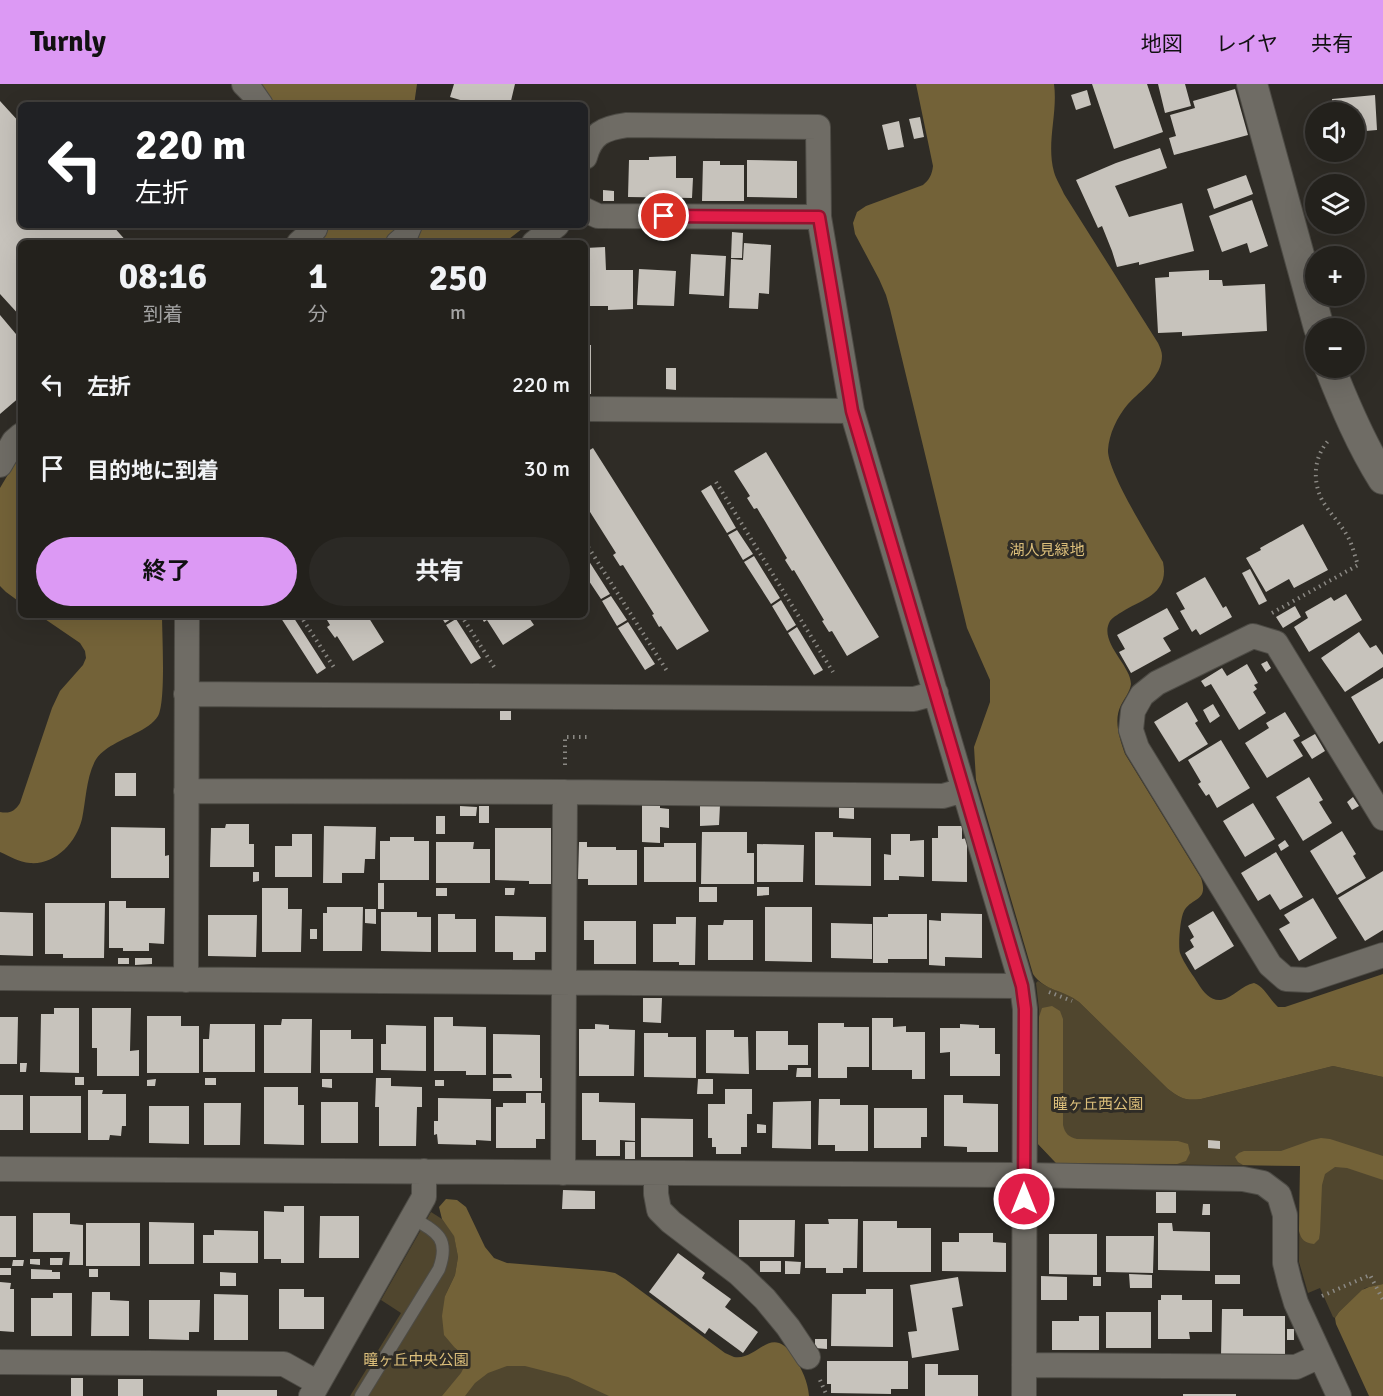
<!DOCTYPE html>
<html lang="ja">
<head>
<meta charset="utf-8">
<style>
	:root { --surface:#23211c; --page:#2b2925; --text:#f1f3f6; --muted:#a3a3a3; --line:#403e3b; --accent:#dc99f4 }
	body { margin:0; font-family:Signika,"Noto Sans JP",sans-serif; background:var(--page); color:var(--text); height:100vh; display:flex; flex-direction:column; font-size:22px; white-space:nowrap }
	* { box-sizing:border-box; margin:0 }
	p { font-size:20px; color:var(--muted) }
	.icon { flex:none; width:33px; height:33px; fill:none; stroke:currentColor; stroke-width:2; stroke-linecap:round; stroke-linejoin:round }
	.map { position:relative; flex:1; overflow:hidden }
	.drawer { position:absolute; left:18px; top:156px; width:570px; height:378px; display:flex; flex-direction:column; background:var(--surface); border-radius:9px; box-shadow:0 6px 24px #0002,0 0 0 2px var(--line) }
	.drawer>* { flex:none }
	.banner { position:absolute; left:18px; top:18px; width:570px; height:126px; border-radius:9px; box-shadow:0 6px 24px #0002,0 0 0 2px var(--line); background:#202124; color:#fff; overflow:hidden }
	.buttons { position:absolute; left:1305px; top:18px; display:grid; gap:12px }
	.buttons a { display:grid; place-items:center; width:60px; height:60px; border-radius:50%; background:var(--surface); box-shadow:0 6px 24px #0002,0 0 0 2px var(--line); font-size:30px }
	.pin { position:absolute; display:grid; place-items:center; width:51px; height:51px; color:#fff; margin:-26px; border:3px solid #fff; border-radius:50%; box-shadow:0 2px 6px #0007 }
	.me { position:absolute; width:66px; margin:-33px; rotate:0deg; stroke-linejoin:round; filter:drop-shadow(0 0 4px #0008) }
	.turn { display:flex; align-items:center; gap:21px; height:126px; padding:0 18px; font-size:27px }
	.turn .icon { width:78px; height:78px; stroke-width:2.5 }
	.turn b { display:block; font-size:42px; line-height:51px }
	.eta { display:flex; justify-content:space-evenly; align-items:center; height:102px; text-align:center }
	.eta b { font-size:36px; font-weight:700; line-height:42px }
	.action { display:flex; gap:12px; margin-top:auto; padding:12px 18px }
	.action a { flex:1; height:69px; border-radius:36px; background:var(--accent); color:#111; font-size:24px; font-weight:700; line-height:69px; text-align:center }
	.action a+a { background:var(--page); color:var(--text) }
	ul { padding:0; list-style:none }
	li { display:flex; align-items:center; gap:18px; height:84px; padding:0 18px }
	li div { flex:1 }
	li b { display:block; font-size:22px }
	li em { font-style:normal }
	header { display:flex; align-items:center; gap:36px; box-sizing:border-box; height:84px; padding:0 30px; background:var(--accent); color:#111 }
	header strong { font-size:28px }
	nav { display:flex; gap:33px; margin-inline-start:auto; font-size:21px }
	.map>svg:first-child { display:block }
	.green { fill:#50462e }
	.forest { fill:#736238 }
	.building { fill:#c7c3bc }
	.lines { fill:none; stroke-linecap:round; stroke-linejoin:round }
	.service-casing { stroke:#4d4b45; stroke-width:14 }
	.minor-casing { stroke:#4d4b45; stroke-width:26 }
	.tertiary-casing { stroke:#4d4b45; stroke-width:32 }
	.path { stroke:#8b8984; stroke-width:4; stroke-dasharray:1.5 4.5; stroke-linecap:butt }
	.service { stroke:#6f6c65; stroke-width:12 }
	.minor { stroke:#6f6c65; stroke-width:24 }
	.tertiary { stroke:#6f6c65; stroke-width:30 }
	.route-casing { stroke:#92132f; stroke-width:15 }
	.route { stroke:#e11d48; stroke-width:10 }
	.labels { text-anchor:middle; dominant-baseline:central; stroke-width:6; stroke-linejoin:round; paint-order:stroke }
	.park-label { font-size:15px; fill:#dcbf7b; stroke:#2f2c26 }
</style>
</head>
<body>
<header>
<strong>Turnly</strong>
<nav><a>地図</a><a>レイヤ</a><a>共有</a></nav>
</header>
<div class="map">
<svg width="1383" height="1312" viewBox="0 0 1383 1312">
	<rect width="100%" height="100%" fill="#2f2c26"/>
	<path class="green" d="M1038,897c12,9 28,11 41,21l89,87c12,9 17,12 33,10l132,-33 50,11v207l-18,4 -26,24 -4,6 -2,-1 -13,-29 -12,5 -9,-31 1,-96 -244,-3 -18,-19 1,-135 -3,-26z
		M431,1128l11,7 12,16 4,22 -3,18 -10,21 10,52 8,7 41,-8 139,49h-293l51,-83 -20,-13z"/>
	<path class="forest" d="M260,0h157l-3,21h-139z
		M916,0h138c4,29 -8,59 0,88 2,7 7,15 10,22l94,149c2,4 4,9 4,13 0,21 -21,34 -34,48 -11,13 -19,30 -20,46 -1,21 43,91 55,112 6,30 -16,36 -38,48 -5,3 -12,7 -15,11 -12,21 21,44 21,63 -1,8 -7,15 -10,21 -8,16 -1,34 4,49l76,124c8,24 -9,19 -17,33 -4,7 -6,35 -4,42 4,11 13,22 19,32 5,8 12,16 22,15 12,-2 21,-15 33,-17 11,4 15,16 24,24h7l98,-33v103l-50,-11 -132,33c-16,2 -21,-1 -33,-10l-89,-87c-15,-12 -35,-11 -46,-28l-57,-194 -2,-33 16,-45v-22l-23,-52 -77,-319 -4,-14 -7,-16 -24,-45 -2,-11 4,-11 9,-6 57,-21c6,-5 9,-10 10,-19z
		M327,141h200l-23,18h-187l8,-9z
		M21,371v148l-15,-11 -6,-6v-98l13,-22z
		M39,531h123c0,19 4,87 -4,101 -4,7 -14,13 -22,17 -13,7 -33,14 -41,28 -9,18 -9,39 -13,58 -6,24 -27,46 -52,44 -11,-1 -21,-7 -30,-11v-40c10,2 15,-1 20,-9l32,-95 8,-17 23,-26 3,-7 -1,-7 -5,-8z
		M1052,922l8,5 3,8v106c2,9 6,12 14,14l101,2 10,3 2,9 -4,8 -9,3 -121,-1 -18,-19 1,-127 3,-9z
		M1321,1054l9,1 53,17v24l-36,-12 -12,-1 -10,7 -3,11 -2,47 -1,7 -5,5c-9,-1 -13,-4 -15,-13l1,-65 -57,-1 -5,-3 -3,-5 4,-4 5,-2h37l31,-11z
		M446,1115l11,1 9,7 19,40 9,11 13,5 97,8 11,2 10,6 100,74c3,1 6,3 9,4 24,4 37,-35 60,0 8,12 14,25 15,39h-200l-41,-19 -43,-11h-18l-19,7 -13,10 -10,13h-23l19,-23 5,-10 -3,-8 -8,-7 -11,-13 -2,-19 3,-20 10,-21 3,-18 -4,-21 -12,-17 -3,-12z
		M1383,1200v112h-14l-33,-72 -1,-6 4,-6 23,-22 7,-3z"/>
	<path class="building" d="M454,0h61l-5,21h-36v-1l-24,-7z
		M1092,0h55l16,48 -49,17z
		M1158,0h27l6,22 -26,7z
		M1235,5l13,46 -74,20 -5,-17 7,-2 -6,-21 25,-7 -2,-7z
		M1087,6l4,15 -15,5 -5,-15z
		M1375,11l2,35 -23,2v-20h-21l-1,-13z
		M0,17l21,23v101h91l16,18h-107v74l-21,-23z
		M920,33l4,20 -10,2 -5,-20z
		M899,37l5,26 -16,3 -6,-25z
		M1160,64l7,20 -52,18 14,31 53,-14 12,48 -55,14v-3l-22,5 -5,-16 -10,-25 -4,2 -22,-48 40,-17z
		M676,72v22h17l-1,20 -64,-1 1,-37h20v-3z
		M747,76l50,1v37l-50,-1z
		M703,77h17v4h24v36h-42z
		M1246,91l7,19 -39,15 -7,-20z
		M603,106l11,1v10h-11z
		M1252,116l16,46 -18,7 -3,-10 -25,9 -13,-36z
		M732,148l11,1 -1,25h-11z
		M744,159l27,2 -2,49 -10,-1 -1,16 -29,-1 2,-49 12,1z
		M605,163l1,23h27v39l-25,1v-4h-20v-28h-3v-30z
		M691,170l35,2 -2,40 -35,-2z
		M639,185l37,2 -2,35 -37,-1z
		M1209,186v10h13l1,6 42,-2 2,47 -85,5v-4l-24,1 -3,-55 14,-1v-5z
		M0,231l21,25v56l-21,18z
		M585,261h6v49h-6z
		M666,284h10v22l-10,-1z
		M593,364l116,183 -32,19 -16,-24 -2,1 -7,-12 2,-1 -31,-49 -3,1 -7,-11 3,-2 -31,-49v-51z
		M766,368l113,185 -32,19 -15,-25 -3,1 -7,-11 2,-1 -30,-50 -2,1 -7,-11 2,-2 -30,-50 -3,1 -7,-11 3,-2 -16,-25z
		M711,401l25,43 -9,5 -26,-42z
		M1303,440l25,46 -34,18 -5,-9 -23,13 -20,-34 15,-8 -1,-2z
		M737,446l16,24 -10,6 -15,-25z
		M585,471l25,39 -9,5 -16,-24z
		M754,472l26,42 -9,6 -27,-42z
		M1250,485l17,32 -8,4 -17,-32z
		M1205,493l18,31 3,-2 6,11 -32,18 -4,-6 -4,3 -12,-21 5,-2 -9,-16z
		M1346,510l16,26 -53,32 -15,-25 14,-9 -3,-6 26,-15 3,4z
		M611,512l16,24 -10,6 -15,-25z
		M781,516l15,25 -9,6 -15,-25z
		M1295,522l6,11 -18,11 -7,-11z
		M1167,524l12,21 -16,9 8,13 -40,22 -12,-21 6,-3 -8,-14z
		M279,531h13l34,53 -9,6z
		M324,531h43l17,27 -31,19 -16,-25 -2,2 -8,-11 3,-2z
		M440,531h13l1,2 -9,6z
		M480,531h47l7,10 -31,20 -16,-25 -3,2z
		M456,535l25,39 -10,6 -25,-39z
		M628,538l27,42 -10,6 -27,-42z
		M797,543l26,43 -9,5 -26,-42z
		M1359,548l11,16 6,-3 7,10v12l-38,25 -24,-34z
		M1267,577l4,7 -5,4 -5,-8z
		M1247,580l11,19 -4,2 3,4 -4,3 13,21 -27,17 -28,-46 -6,3 -4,-6 21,-13 5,8z
		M1383,594v63l-4,3 -28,-47z
		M1187,618l11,19 -3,2 13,21 -29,18 -25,-40z
		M1213,620l7,12 -10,7 -7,-13z
		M500,627h11v9h-11z
		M1285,628l15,24 -7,4 10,16 -36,22 -22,-35 24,-15 -3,-5z
		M1315,650l10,17 -13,8 -11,-17z
		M1221,656l29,48 -33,20 -8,-14 -3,2 -8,-12 3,-2 -13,-22z
		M115,689h21v23h-21z
		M1309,693l14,23 -4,2 13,21 -29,18 -27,-44z
		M1353,713l6,9 -7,4 -5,-8z
		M1253,719l22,36 -30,18 -22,-36z
		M642,720h18v4l9,1v19l-9,-1v16l-18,-1z
		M700,720l20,1 -1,20 -19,1z
		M460,722l17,1 -1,9h-16z
		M479,722h10v17h-10z
		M839,723h15v12l-15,-1z
		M436,732h9v18h-9z
		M226,740h23v20h5v23h-44l1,-39h14z
		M324,742l52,1 -1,32h-10l-1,14h-22v10h-19z
		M938,742h24v13l5,-1v44l-35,-1v-43h6z
		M111,743l54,1v28l4,-1v23h-58z
		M495,744h56v56h-22v-3l-34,-1z
		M1342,747l14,23 -3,2 13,22 -29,17 -27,-44z
		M702,748h45v21h7v31h-53z
		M815,748h18v5l38,1v48l-56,-1z
		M292,750h20v43h-37v-31h17z
		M891,750h19v7l14,-1v37l-25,-1v4h-15v-26l7,1z
		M390,753h24v4h15v39h-49v-39h10z
		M1285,756l4,6 -8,5 -3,-6z
		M436,758h38l-1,7h17v34h-54z
		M579,758h8v5h29v3h21v35h-49v-6h-10z
		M664,759h32v39h-52v-35h20z
		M757,760l47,1 -1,37h-46z
		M1276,768l27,45 -23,13 -10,-16 -12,7 -17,-28z
		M1383,787v59l-18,11 -27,-43z
		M253,788h6v9l-6,1z
		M378,799h6v26h-6z
		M699,803h18v15h-18z
		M757,803h12v8l-12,1z
		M262,804h26v21h14l-1,43h-39z
		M436,804h11v8h-11z
		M505,804h10l-1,7h-9z
		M1313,814l24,40 -38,23 -20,-32 11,-6 -6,-8z
		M109,817h17v7h39l-1,36 -15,-1v8h-26v-3h-14z
		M45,819h60l-1,55h-41v-4h-18z
		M327,823h36l-1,44h-39v-38h4z
		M765,823h47v55l-47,-1z
		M365,825h11v15l-11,-1z
		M1213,827l21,35 -39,24 -10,-17 9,-6 -4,-7 4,-3 -6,-11z
		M0,828l33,1v43l-33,-1z
		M381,828h36v5h14v35l-50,-1z
		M941,829l41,1v44l-37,-1v9l-16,-1v-45l12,1z
		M438,830h17v5h21v33h-38z
		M888,830h39v45h-39v4h-15v-46h15z
		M208,831h49l-1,42 -48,-1z
		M495,832l51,1v35h-11v8h-22v-8h-18z
		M676,833h20l-1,48h-16v-3h-26v-38h23z
		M724,836h29v40h-45v-35h15z
		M584,837h52v43h-42v-24h-10z
		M831,839l41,1v35l-41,-1z
		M310,845h7v10h-7z
		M118,874h11v6h-11z
		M135,874h17v6l-17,1z
		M643,914h19l-1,25 -18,-1z
		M54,924h25v65l-39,-1 1,-58h13z
		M92,924h39l-1,43 9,-1v26h-42v-28h-5z
		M147,932h34v10h18v47h-52z
		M0,933h18l-1,47h-17z
		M434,933h19v9l33,1v48h-20v-4h-32z
		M872,934h21v9l13,-1v6h19v47h-13v-9h-40z
		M282,935h30l-1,54h-47v-48h17z
		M818,939h26v4h25v40h-22v11h-29z
		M210,940h45v48h-52v-33h6z
		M595,940l14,1v4l26,1 -1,46h-55v-47h16z
		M960,940l19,1v3h16v26h5v22h-50v-24l-10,1v-25h20z
		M386,941l40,1v45l-45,-1v-26h5z
		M320,946h31v9h22v34h-53z
		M706,946h28v7h14l1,37 -43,-1z
		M756,947h32v14h20v20h-20v5h-32z
		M644,949h24v4h28v41l-52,-1z
		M493,950l47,1v43h2v13h-49v-13h19l-1,-4h-18z
		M20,979h7l-1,9h-6z
		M797,984h14v9h-15z
		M75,993h9v8h-9z
		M205,994h11v7h-11z
		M376,994h15v8l31,1v20h-5l-1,39h-37v-39h-4z
		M156,995l-1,7h-8v-6z
		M322,995h10v9l-10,-1z
		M698,995h15v15h-16z
		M435,996h9v6h-9z
		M264,1003h34v18h6v40l-40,-1z
		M725,1005h27v25h-5v33h-6v7h-25v-7h-4v-9h-4v-34h17z
		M88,1006h15l-1,4h24v32h-4l-1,10 -11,-1 -1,5h-21z
		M526,1009h15v10h4v36h-9v9h-40v-41h7v-4h23z
		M582,1009h17v9l36,1v38l-15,-1v16h-24v-16h-14z
		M0,1011h23v35h-23z
		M944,1011h19v8l35,1v48h-31v-5l-23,-1z
		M30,1012h51v37h-51z
		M438,1014l53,1v42l-15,-1v5l-38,-1 -1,-10 -3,1v-14h4z
		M819,1015h21v6h28v46h-33v-6h-17z
		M811,1017v48l-39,-1 1,-46z
		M321,1018h37v41h-37z
		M204,1019h37l-1,42h-36z
		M149,1022h40v38l-40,-1z
		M874,1024h53v29h-6v11h-47z
		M641,1034l52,1v38h-52z
		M757,1040l9,1v8h-9z
		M1208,1056l12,1v8l-12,-1z
		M625,1058h10v17h-10z
		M563,1106l32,1v18h-33z
		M1156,1108h20v21h-20z
		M1203,1120h7v11h-8z
		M284,1122h20v57h-23v-4h-17v-48l20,1z
		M33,1129h37v11l13,1v40h-14l1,-13h-37z
		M0,1132h16v41h-16z
		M320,1132h39v42h-40z
		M828,1135h30l-1,49h-14v5h-17v-5h-21v-44h24z
		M739,1136h56l-1,37h-55z
		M863,1137h34v7h34v44h-68z
		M149,1138l45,1v41h-45z
		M86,1139h54v43h-54z
		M1158,1139h14l1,8 37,1v39l-52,-1z
		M214,1146l44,1v32h-55v-28h11z
		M959,1149h34v9l13,1v29l-64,-1v-29h17z
		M1049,1150h48v41l-48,-1z
		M1106,1152h48l-1,37 -47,-1z
		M678,1169l27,20 -3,5 29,21 -6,8 33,25 -15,21 -34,-25 -4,6 -56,-42z
		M50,1174h13l-1,7h-12z
		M30,1175h10v6l-10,-1z
		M13,1176h11l-1,6h-11z
		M760,1177h21v11h-21z
		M785,1177l16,1 -1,12h-15z
		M0,1184h11v7h-11z
		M31,1185l21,1v2h8v7h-29z
		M89,1185h9v8h-9z
		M220,1188l16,1v13h-16z
		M1129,1190l23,1v13h-22z
		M1215,1191h25v9h-25z
		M1041,1192l26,1v23h-26z
		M958,1193l5,29 -11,2 7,42 -47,8 -4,-26 9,-1 -7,-46z
		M1093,1193h8v9h-8z
		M0,1198l11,1 -1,6h4v43l-14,-1z
		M279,1205h25v8h20v32h-45z
		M866,1205h27v58l-62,-1 1,-52h34z
		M92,1208h18v8l19,1v35h-38z
		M53,1209h19v43h-41v-38h22z
		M214,1210l34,1v45h-34z
		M1161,1211h21v5h30v32h-23l1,7h-32v-39h3z
		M149,1216h51l-1,32h-10v8l-40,-1z
		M1222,1225h21v7h42v40h-64z
		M1106,1228h45v36h-45z
		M1079,1232h20v34h-47v-29h27z
		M1287,1245h7v11h-7z
		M815,1255h12v10l-12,-1z
		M827,1277h81v28h-17v5l-60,-1v-9h-4z
		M925,1280h13v11h40v21h-53z
		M71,1294h12v18h-12z
		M118,1295h25v17h-25z
		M217,1306h60v6h-60z
		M1183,1310h53v2h-53z"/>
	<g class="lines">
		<defs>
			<path id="service" d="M361,1312l78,-127c11,-31 -2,-37 -27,-51"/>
			<path id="minor" d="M244,0l8,8 9,13
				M585,73c6,-23 19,-29 42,-32l191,2 1,90 33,194 170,575 3,23 -1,387
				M585,126l13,6 221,1
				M299,159l16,-14 1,-4
				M398,159l7,-6 5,-12
				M534,159l23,-18
				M585,325l267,2
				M0,381l14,-24 7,-6
				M186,610l728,5 22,-6
				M186,707l379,1 378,4 21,-6
				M1383,734l-107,-175 -23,-7 -96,47 -15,12 -9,16 -2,19 6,18 133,217 16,14 22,1 75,-25
				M0,894l1022,8
				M186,896l1,-365
				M0,1085l1024,6 219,4 20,4 16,12 6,20v48l5,20 6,20 43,93
				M563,1089l2,-381
				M656,1089v21l3,16 12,12 68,52 26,25 23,28 20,30
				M0,1278l284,2 34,19
				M1024,1281l272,2 24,-11
				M311,1312l113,-199v-26"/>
			<path id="tertiary" d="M1252,0l67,244
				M1330,284c15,38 31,76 53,111"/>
		</defs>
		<use href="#service" class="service-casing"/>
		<use href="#minor" class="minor-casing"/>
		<use href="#tertiary" class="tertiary-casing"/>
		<path class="path" d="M716,398l117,190
			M585,458l82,129
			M1272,529l86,-48c-3,-8 -5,-18 -9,-26 -7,-14 -19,-25 -27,-39 -10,-20 -8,-44 7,-60
			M300,531l35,54
			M461,531l35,55
			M565,681v-28h24
			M1049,908l23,9
			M1322,1212l48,-21 13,25
			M820,1296l7,16"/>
		<use href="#service" class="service"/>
		<use href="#minor" class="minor"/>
		<use href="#tertiary" class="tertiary"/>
	</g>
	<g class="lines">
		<defs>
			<path id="route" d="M664,132l155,1 33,194 170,575 3,23 -1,190"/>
		</defs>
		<use href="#route" class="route-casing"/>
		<use href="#route" class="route"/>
	</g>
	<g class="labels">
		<g class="park-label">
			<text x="1047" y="466">湖人見緑地</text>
			<text x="1098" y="1020">瞳ヶ丘西公園</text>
			<text x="416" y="1276">瞳ヶ丘中央公園</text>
		</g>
	</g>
</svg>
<div class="buttons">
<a><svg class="icon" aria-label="sound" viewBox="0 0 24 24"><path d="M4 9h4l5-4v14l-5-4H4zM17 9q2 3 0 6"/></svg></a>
<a><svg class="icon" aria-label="layers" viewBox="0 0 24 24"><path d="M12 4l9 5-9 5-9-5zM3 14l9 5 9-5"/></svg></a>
<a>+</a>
<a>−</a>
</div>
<div class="pin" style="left:664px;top:132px;background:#d93025"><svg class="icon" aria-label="arrive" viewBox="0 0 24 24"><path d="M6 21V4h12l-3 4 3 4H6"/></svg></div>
<svg class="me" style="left:1024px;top:1115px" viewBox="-20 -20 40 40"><circle r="17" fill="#e11d48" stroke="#fff" stroke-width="3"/><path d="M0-11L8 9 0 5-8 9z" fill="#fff"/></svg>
<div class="banner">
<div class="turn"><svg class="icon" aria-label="left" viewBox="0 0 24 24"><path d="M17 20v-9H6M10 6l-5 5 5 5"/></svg><div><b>220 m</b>左折</div></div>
</div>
<section class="drawer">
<div class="eta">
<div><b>08:16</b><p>到着</p></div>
<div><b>1</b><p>分</p></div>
<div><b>250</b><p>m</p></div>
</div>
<ul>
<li><svg class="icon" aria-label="left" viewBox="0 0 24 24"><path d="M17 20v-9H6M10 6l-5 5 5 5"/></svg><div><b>左折</b></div><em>220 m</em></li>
<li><svg class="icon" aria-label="arrive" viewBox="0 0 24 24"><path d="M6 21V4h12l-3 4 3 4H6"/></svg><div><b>目的地に到着</b></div><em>30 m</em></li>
</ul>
<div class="action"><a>終了</a><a>共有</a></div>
</section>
</div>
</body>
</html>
